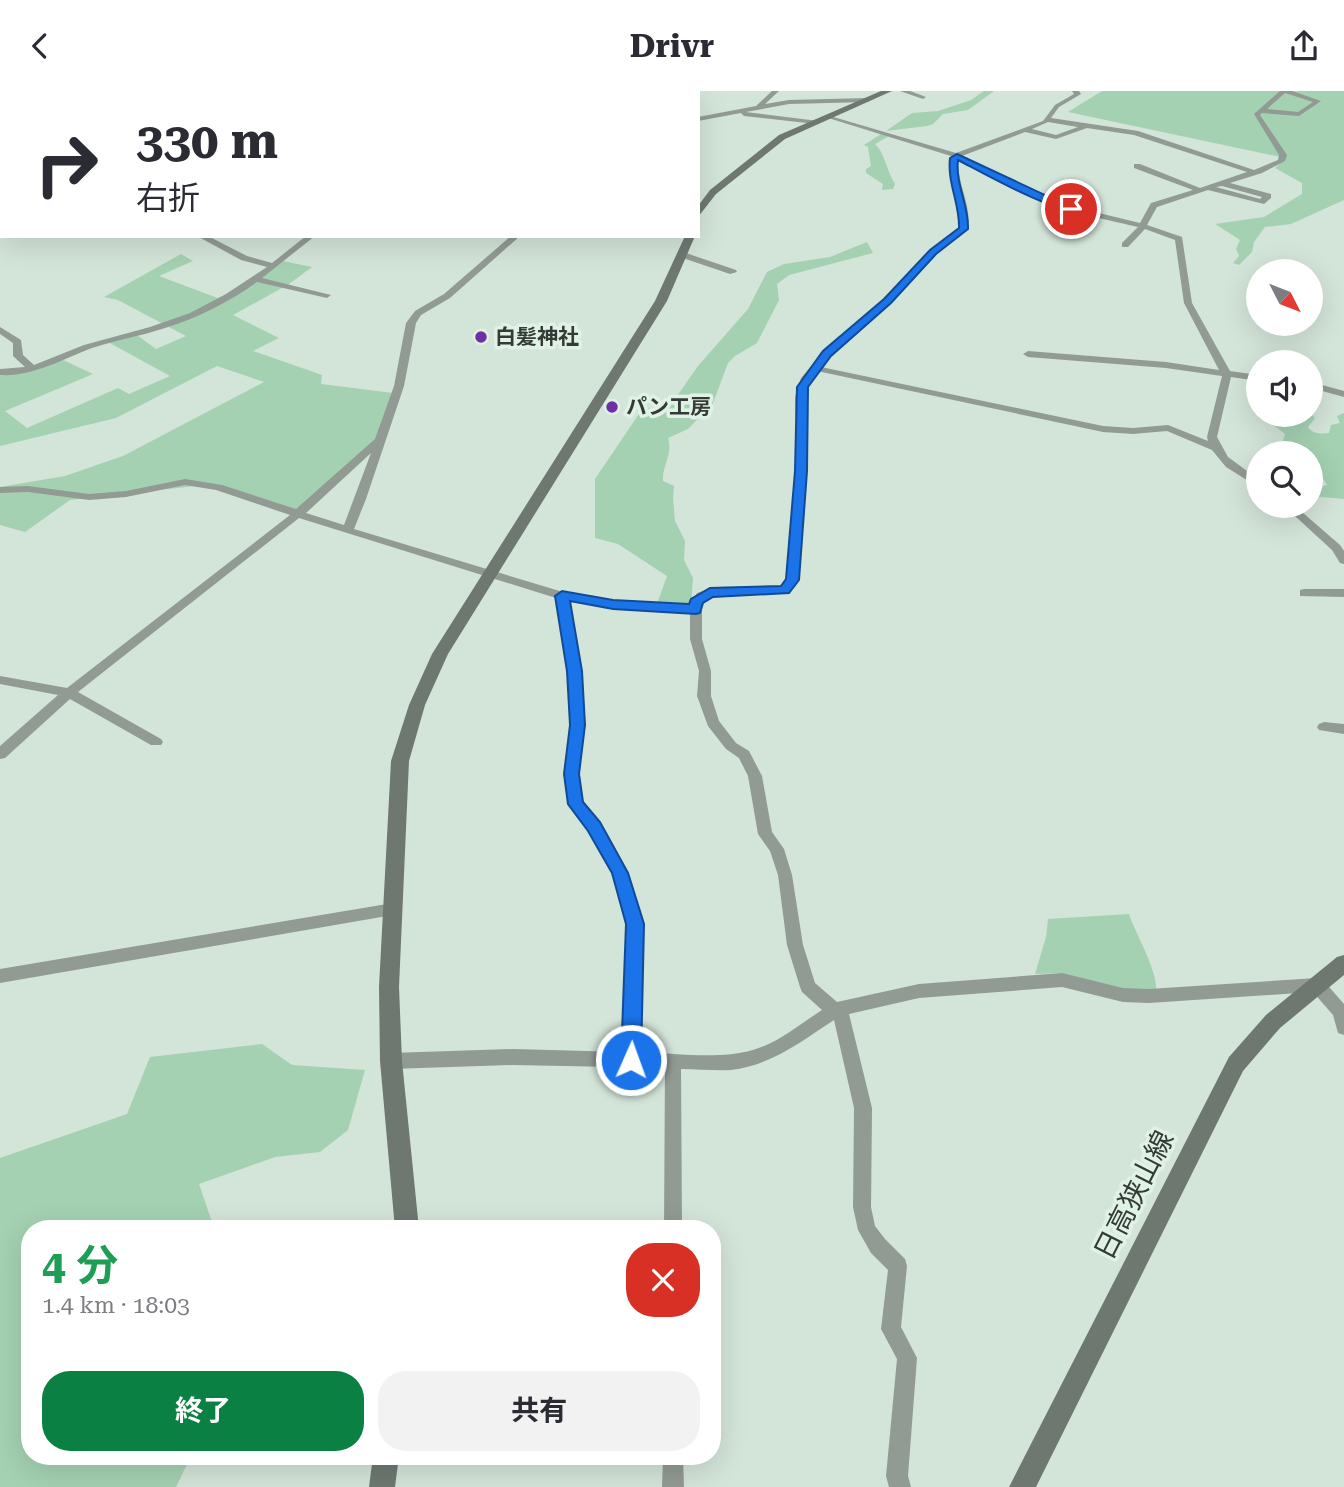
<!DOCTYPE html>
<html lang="ja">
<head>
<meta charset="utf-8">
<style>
	:root { --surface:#fff; --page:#f2f2f3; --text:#2b2b33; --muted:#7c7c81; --accent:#0b8043 }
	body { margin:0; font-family:"Roboto Serif","Noto Sans JP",serif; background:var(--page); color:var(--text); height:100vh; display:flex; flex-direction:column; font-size:26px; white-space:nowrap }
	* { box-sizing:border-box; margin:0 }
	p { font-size:23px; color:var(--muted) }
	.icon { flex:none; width:38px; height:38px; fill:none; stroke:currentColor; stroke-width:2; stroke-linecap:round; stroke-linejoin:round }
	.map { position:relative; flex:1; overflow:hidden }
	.panel { position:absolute; left:21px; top:1129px; width:700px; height:245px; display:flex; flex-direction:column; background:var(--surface); border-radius:28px; box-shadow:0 7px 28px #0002 }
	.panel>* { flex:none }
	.top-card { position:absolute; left:0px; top:0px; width:700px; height:147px; box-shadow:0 7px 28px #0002; background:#fff; color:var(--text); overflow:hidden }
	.needle { width:46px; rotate:132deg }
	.fabs { position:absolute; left:1246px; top:168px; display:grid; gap:14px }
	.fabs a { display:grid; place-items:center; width:77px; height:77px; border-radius:50%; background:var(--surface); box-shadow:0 7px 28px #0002; font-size:35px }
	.pin { position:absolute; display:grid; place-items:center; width:60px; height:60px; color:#fff; margin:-30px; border:4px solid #fff; border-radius:50%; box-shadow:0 2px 7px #0007 }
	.me { position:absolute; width:77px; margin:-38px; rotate:2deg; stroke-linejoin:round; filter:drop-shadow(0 0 5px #0008) }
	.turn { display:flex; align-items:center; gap:24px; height:147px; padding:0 21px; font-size:32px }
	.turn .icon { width:91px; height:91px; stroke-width:2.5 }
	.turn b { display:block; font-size:49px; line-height:60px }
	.round { display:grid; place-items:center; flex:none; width:74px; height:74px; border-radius:28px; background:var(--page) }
	.overview { display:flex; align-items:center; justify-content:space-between; height:119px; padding:0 21px }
	h1 { font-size:42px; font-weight:700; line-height:52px; color:#1e9e55 }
	.primary-button { display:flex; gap:14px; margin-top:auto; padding:14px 21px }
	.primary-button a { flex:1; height:80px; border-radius:28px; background:var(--accent); color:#fff; font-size:28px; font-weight:700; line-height:80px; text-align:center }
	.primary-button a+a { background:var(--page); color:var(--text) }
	header { display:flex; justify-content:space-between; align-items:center; height:91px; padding:0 21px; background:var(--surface); font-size:32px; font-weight:700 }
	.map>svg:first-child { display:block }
	.green { fill:#a4d1b2 }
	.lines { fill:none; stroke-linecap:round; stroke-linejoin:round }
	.street { fill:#929a94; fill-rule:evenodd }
	.secondary { fill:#6e7871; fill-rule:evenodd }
	.route { fill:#1a73e8; stroke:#114b97; stroke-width:2 }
	.poi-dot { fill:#6f30a5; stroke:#e0f2e5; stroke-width:2.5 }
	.labels { text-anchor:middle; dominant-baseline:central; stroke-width:7; stroke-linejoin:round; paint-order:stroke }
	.far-poi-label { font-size:21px; font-weight:bold; fill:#343b36; stroke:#e0f2e5; text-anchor:start }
	.near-street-label { font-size:28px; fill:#343b36; stroke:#e0f2e5 }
</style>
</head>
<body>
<header><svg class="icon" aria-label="back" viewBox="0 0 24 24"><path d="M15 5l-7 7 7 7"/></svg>Drivr<svg class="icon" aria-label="share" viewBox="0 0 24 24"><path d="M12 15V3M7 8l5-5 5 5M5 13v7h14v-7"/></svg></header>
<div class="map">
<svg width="1344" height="1396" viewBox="0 0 1344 1396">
	<rect width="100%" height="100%" fill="#d3e4d8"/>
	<path class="green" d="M0,0h282l-280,2 -2,35z
		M984,0h10l-26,19 -25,4 -10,10 -6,2 -41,5 26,-18 26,-2 33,-11z
		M1102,0h242v109l-53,24 -26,3 -11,15 -2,10 -13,13 -6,-2 6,-7 -3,-7 4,-9 -25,-16 49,-7 38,-23v-11l-27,-15 10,-10 -217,-46z
		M881,43l8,2 -14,8c10,9 12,28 20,40l-2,5 -11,1 1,-6 -17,-11v-4l5,-3 -3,-19 -4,-2z
		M867,151l6,11 -84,22 -12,9 2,16 -22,43 -22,13 -7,7 -15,40 -25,26 -20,9c5,17 -6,27 -5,43l11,5 -1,13 2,22 10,20 -1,19 9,18 -2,28 -34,-2 10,-28 -49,-32 -23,-6v-59l48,-71 25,1 30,-43 50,-57 19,-37 17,-8 46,-7z
		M181,163l12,7 -34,15 64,24 60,-39 29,6 -23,17 -56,31 46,23 -26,13 69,24 -1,9 72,9 -16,47 -78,70 -94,-25 -135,15 -45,32 -25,-7v-38l65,-11 58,-20 141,-74 -47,-16 -101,52 -116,28v-72l8,1 53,-16 32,15 -88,37 22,17 91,-40 11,6 41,-18 -62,-34 29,-7 19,14 30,-13 -68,-36 -14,-3z
		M1344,322v86l-33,-3v-7l16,-4 -12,-19v-11l-30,-7 -3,-4 3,-10 -21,-16 47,-4 4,4 -7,9c4,7 14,7 21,6l2,-8 9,-2 -3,-7z
		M1129,823c7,21 29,57 27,77l-37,-3 -59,-15 -25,1 11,-37 2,-18z
		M262,953l30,21 73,5 -17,60 -28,22 -45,5 -76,27 15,44 -184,1v227h161l-15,31h-176v-329l127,-44 23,-57z"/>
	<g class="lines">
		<path class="street" d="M448,0h9l-11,2z
			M772,0h7l-14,13 24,-4 79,-2 3,2 -3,2 -79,2 -43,8 72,9 -2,3 -72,-8 -3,-3 -43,8v-4l58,-11z
			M900,0h10l16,6 -3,2z
			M1072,0h7l2,3 -22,13 -8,11 87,13 116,39 24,-10 1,-5 -25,-41 26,-23h12l29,10 -22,15 -37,-3 -2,2 27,40 -2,6 -23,12 -32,10 41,11v4l-7,6 -56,-14 -51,17 -10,18 35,12 10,66 38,68 28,4v6l-27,-4 -14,60 11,20 30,22v8l-32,-20 -14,-17 -45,-19 -34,3 -30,-2 -286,-61 -6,8 -6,18 1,74 -7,109 -10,13 -4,1c-19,0 -70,-5 -83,9v36l9,32v25l8,25 17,22 13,8 13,25 10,56 12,17 8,26 11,70 12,38 22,19 82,-18 143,-11 61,15 26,1 168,-11 6,2 21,24v31l-6,-2 -5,-18 -20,-23 -164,11 -26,-1 -61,-15 -143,11 -70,16 23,94 -1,99 4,19 10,13 20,20 2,7 -6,61 16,31 -9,118 3,11h-22l-3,-11 11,-117 -16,-30 7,-59 -17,-17 -13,-23 -5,-23 1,-99 -20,-88c-32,21 -64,46 -103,50 -16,1 -33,-1 -50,-1l1,160h-18l1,-161 -152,-3 -122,4 -6,-3 -2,-5 2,-5 6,-3 122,-4 110,3 4,-128 -14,-50 -24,-43 -20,-27 -5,-30 7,-49 -2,-54 -13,-73 -257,-80 -221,174 83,47 2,3 -2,3h-10l-81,-46 -65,59 -5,1v-13l58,-51 -58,-11v-8l67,12 223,-173 -74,-25 -31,-5 -59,12 -37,3 -61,-8 -28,1v-6l28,-1 61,8 37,-3 59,-12 37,6 74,24 79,-70 19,-53 12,-63 9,-12 29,-17 67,-58h9l-70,62 -29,17 -5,8 -12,63 -38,113 -12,30 209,63 50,9 77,4 7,-12 19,-6 66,-1 5,-7 9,-108 -1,-74 6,-19 23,-27 61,-52 45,-49 30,-22 1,-7 -10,-45v-20l-126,-39 5,-1 126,37 87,-32 12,-16 19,-11zM1285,2l28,9 -15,10 -31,-3zM1048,31l30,5 -22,8 -24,-6zM1087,37l47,7 113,37 -47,16 -60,-24h-6v4l59,22 -42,13 -11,20 -66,-16 -40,-16 -72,-35 63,-24 31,7zM958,69l70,35 40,16 70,16 -16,16v4h6l17,-18 30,11 9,63 35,67 -53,-8 -138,-11 -5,3 5,3 138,11 56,8 -15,61 1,4 -40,-16 -35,3 -30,-2 -282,-59 9,-12 61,-52 45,-49 32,-25c4,-24 -11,-45 -10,-69zM1222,95l40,11 -2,2 -44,-12zM371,362l-27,72 -38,-12zM569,510l44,8 77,4v26l9,32 -2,25 11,30 18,23 13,9 9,18 10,58 12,17 8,24 9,70 13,42 2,5 20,18c-22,14 -44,33 -69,40 -36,10 -77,3 -113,2l3,-128 -16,-51 -28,-50 -16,-21 -5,-28 7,-49 -4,-54z
			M0,112h2v4h-2z
			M197,145h11l39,20 25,7 34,-27h9l-53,42 69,17 -4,3 -70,-16c-28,20 -59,36 -92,46 -24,8 -49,12 -73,20 -30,11 -59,29 -92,27v-6l25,-2 -12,-11v-13l-13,-9v-7l21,13 2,15 11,10 50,-20 66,-18 40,-14 36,-19 41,-27 -26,-7z
			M683,161l53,18 1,2 -7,2 -50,-17 -1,-2z
			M1311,291l33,9v6l-33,-9z
			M1284,415h11l45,39 4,6v13l-4,-1 -8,-13z
			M1304,498h40v8l-44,-1v-6z
			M1324,631l20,2v10l-25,-4 -2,-3 2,-3z
			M393,812l5,2 3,4 -3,4 -5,2 -393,68v-14z
			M663,1365h20l1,31h-22z"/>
		<path class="secondary" d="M881,0h11l-107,48 -69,55 -18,23v-11l12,-16 69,-55z
			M685,145h10l-28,65 -219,353 -23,51 -16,56 -10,226 3,74 17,168h-24l-15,-168 -1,-74 12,-226 18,-56 23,-51 223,-353z
			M1344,864v20l-64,53 -37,43 -207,416h-27l220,-430 37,-42 71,-58z
			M373,1365h26l-4,31h-26z"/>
	</g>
	<path class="route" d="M957,63l118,55c-14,8 -99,-40 -117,-49 -3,24 11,45 10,69l-32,25 -45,49 -60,53 -23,31 -1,84 -8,109 -10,13 -76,4 -10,6 -3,10 -4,1 -83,-5 -43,-8 12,70 3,54 -6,49 4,28 17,20 28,51 16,51 -3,136 -3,6 -7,3 -7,-3 -3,-6 5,-136 -14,-51 -24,-42 -20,-27 -4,-30 6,-49 -3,-54 -12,-75 7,-5 51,9 76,4 2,-5 19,-11 71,-2 5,-7 9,-108 2,-84 26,-36 61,-52 46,-49 29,-22c1,-24 -12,-45 -9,-70z"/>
	<g class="poi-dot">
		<circle cx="481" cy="246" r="7"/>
		<circle cx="612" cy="316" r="7"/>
	</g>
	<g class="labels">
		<g class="far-poi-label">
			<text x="495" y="246">白髪神社</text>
			<text x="626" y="316">パン工房</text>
		</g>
		<g class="near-street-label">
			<text transform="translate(1134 1104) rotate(-63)">日高狭山線</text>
		</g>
	</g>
</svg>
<div class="fabs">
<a><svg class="needle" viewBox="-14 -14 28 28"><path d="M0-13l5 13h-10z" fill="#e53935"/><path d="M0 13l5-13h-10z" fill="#7c7c81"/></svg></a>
<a><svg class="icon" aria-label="sound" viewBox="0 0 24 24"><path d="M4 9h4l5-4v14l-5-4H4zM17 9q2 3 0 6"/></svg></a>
<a><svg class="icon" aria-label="search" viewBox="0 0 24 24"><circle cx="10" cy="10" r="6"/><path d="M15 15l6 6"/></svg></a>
</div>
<div class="pin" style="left:1071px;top:118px;background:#d93025"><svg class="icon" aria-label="arrive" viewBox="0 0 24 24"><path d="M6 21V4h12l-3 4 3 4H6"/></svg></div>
<svg class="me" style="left:631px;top:969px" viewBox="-20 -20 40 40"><circle r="17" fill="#1a73e8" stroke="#fff" stroke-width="3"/><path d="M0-11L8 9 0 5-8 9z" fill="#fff"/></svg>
<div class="top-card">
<div class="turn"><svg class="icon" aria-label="right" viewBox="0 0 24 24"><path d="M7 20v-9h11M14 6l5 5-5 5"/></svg><div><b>330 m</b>右折</div></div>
</div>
<section class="panel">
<div class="overview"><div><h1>4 分</h1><p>1.4 km · 18:03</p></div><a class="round" style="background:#d93025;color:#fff"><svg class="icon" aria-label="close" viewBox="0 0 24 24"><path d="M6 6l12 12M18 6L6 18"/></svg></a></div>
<div class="primary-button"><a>終了</a><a>共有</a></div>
</section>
</div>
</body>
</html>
